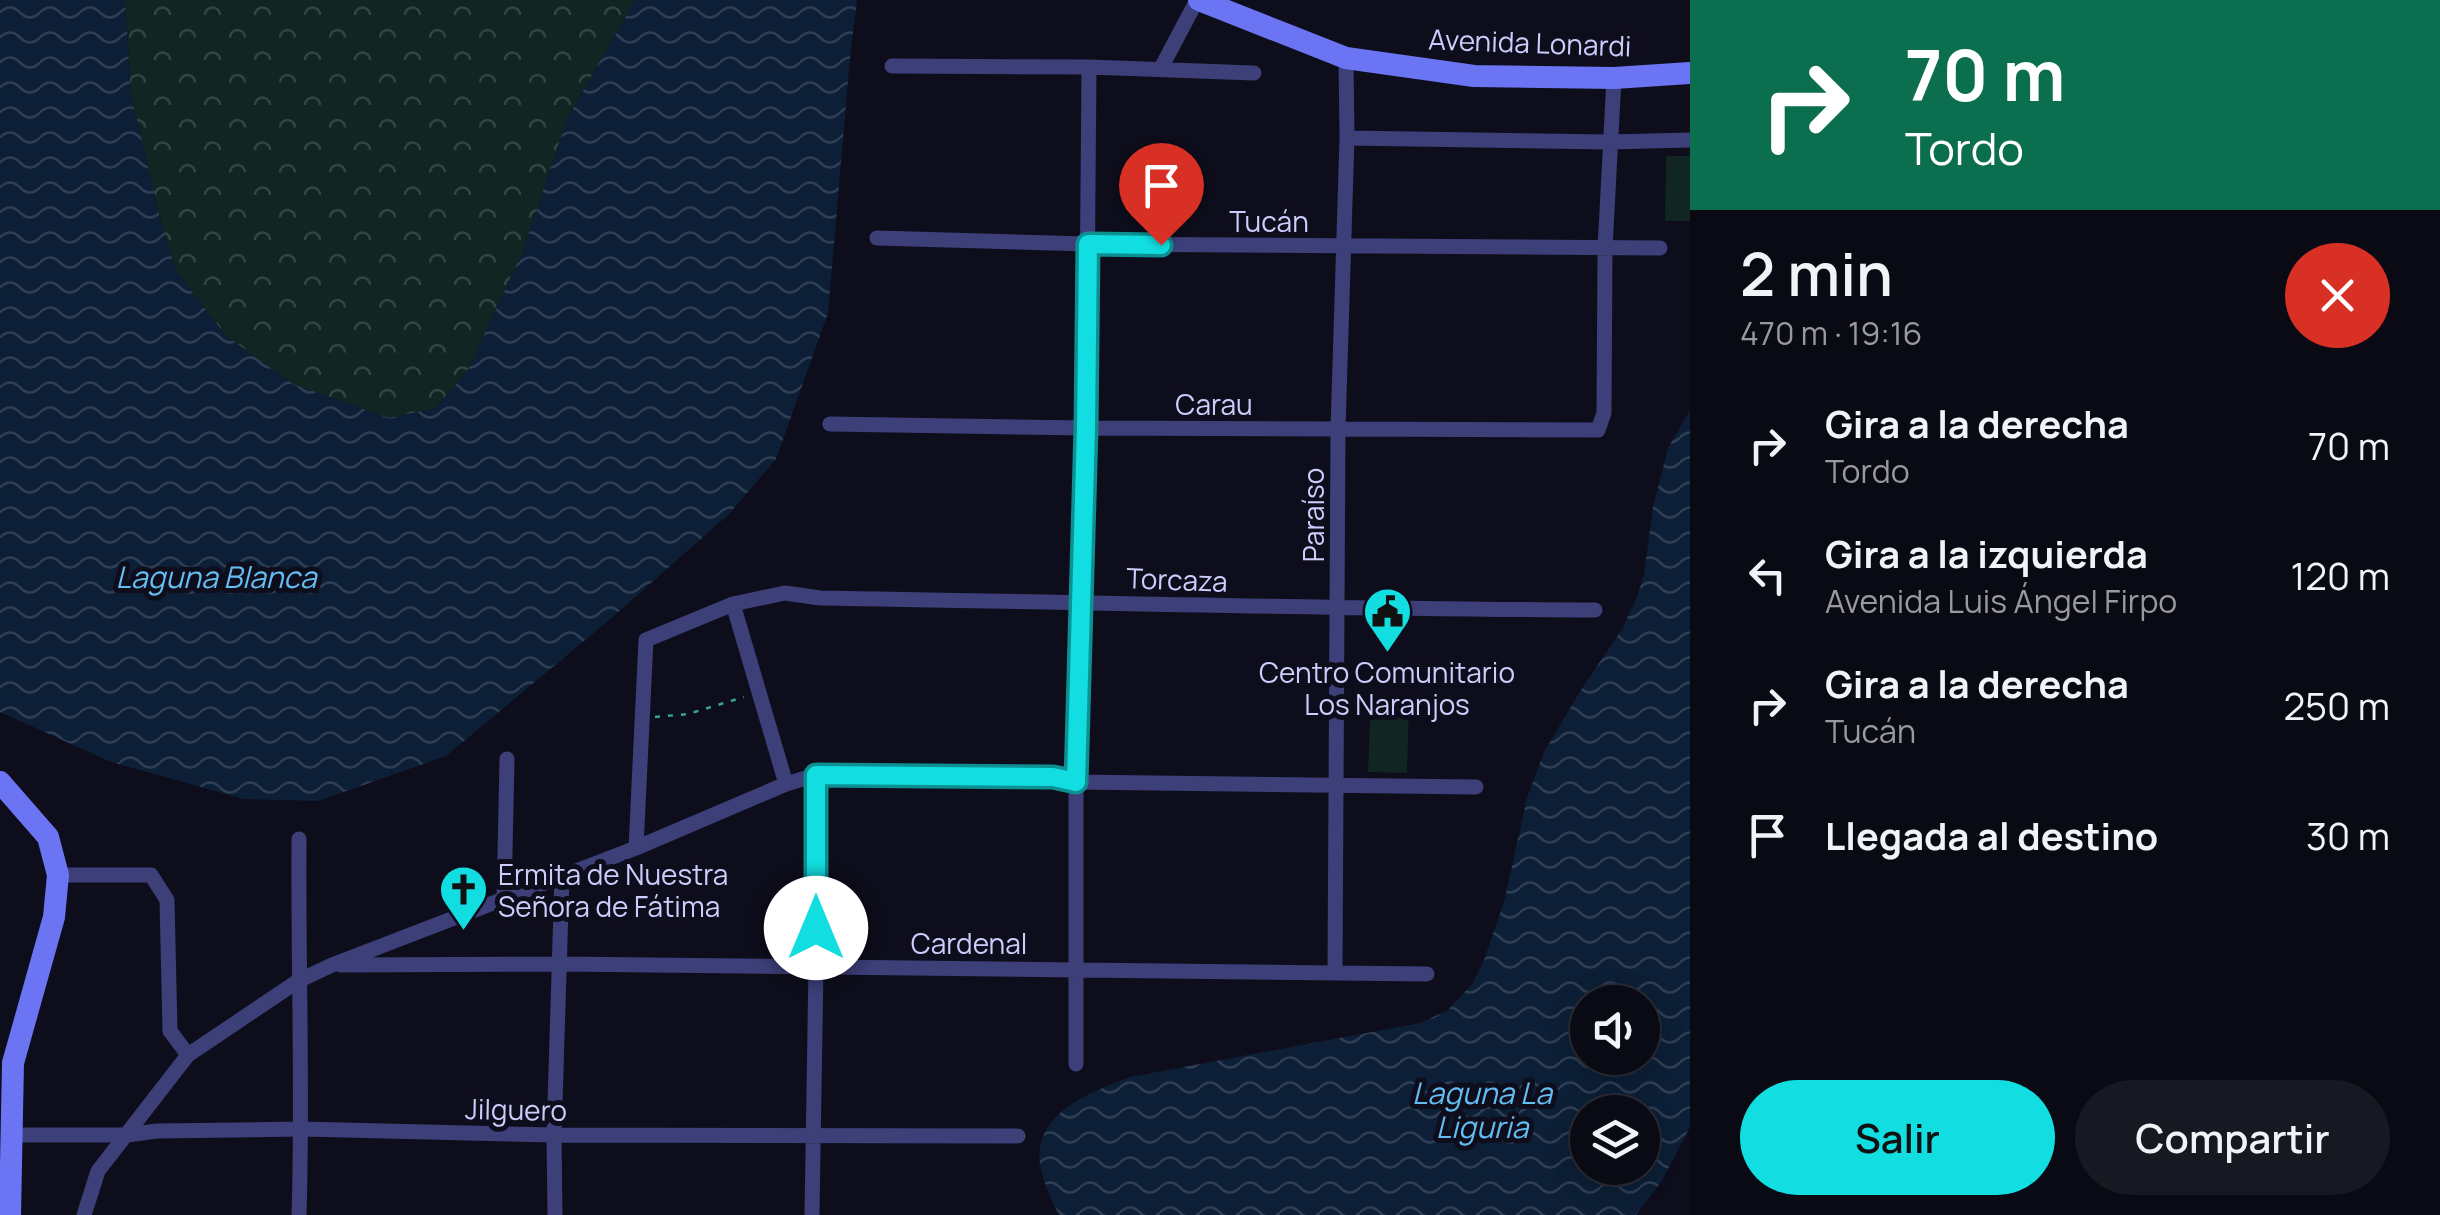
<!DOCTYPE html>
<html lang="es">
<head>
<meta charset="utf-8">
<style>
	:root { --surface:#0a0a15; --page:#181822; --text:#f1f3f6; --muted:#999aa0; --line:#2a2b34; --accent:#12dee1 }
	body { margin:0; font-family:Manrope,sans-serif; background:var(--page); color:var(--text); height:100vh; display:flex; flex-direction:column; font-size:38px; white-space:nowrap }
	* { box-sizing:border-box; margin:0 }
	p { font-size:32px; color:var(--muted) }
	.icon { flex:none; width:55px; height:55px; fill:none; stroke:currentColor; stroke-width:2; stroke-linecap:round; stroke-linejoin:round }
	.map { position:relative; flex:1; overflow:hidden }
	.panel { display:flex; flex-direction:column; background:var(--surface); width:750px }
	.panel>* { flex:none }
	.guide { background:#0b6e4f; color:#fff; overflow:hidden }
	.buttons { position:absolute; left:1570px; top:985px; display:grid; gap:20px }
	.buttons a { display:grid; place-items:center; width:90px; height:90px; border-radius:50%; background:var(--surface); box-shadow:0 5px 25px #0003,0 0 0 2px var(--line); font-size:50px }
	.pin { position:absolute; display:grid; place-items:center; width:85px; height:85px; color:#fff; margin:-102px -42px; border-radius:50% 50% 50% 0; rotate:-45deg; box-shadow:0 0 10px #0007 }
	.pin .icon { rotate:45deg }
	.me { position:absolute; width:110px; margin:-55px; rotate:0deg; stroke-linejoin:round; filter:drop-shadow(0 0 8px #0008) }
	.turn { display:flex; align-items:center; gap:35px; height:210px; padding:0 50px; font-size:45px }
	.turn .icon { width:130px; height:130px; stroke-width:2.5 }
	.turn b { display:block; font-size:70px; line-height:85px }
	.round { display:grid; place-items:center; flex:none; width:105px; height:105px; border-radius:52px; background:var(--page) }
	.head { display:flex; align-items:center; justify-content:space-between; height:170px; padding:0 50px }
	h1 { font-size:60px; font-weight:600; line-height:75px }
	.button { display:flex; gap:20px; margin-top:auto; padding:20px 50px }
	.button a { flex:1; height:115px; border-radius:60px; background:var(--accent); color:#111; font-size:40px; font-weight:600; line-height:115px; text-align:center }
	.button a+a { background:var(--page); color:var(--text) }
	ul { padding:0; list-style:none }
	li { display:flex; align-items:center; gap:30px; height:130px; padding:0 50px }
	li div { flex:1 }
	li b { display:block; font-size:38px }
	li em { font-style:normal }
	main { display:flex; flex:1; min-height:0 }
	.map>svg:first-child { display:block }
	.forest { fill:url(#forest-crowns) }
	.pitch { fill:#112623 }
	.water { fill:url(#water-waves); fill-rule:evenodd }
	.lines { fill:none; stroke-linecap:round; stroke-linejoin:round }
	.path { stroke:#36a595; stroke-width:2.5; stroke-dasharray:5 8; stroke-linecap:butt }
	.street { stroke:#3c3f78; stroke-width:15 }
	.secondary { stroke:#6b74f3; stroke-width:22 }
	.route-casing { stroke:#0c9092; stroke-width:25 }
	.route { stroke:#12dee1; stroke-width:18 }
	.labels { text-anchor:middle; dominant-baseline:central; stroke-width:10; stroke-linejoin:round; paint-order:stroke }
	.street-label { font-size:28px; fill:#ceccfb; stroke:#0e0d1c }
	.poi-label { font-size:28px; fill:#ceccfb; stroke:#0e0d1c }
	.water-label { font-size:30px; font-style:italic; fill:#63bcf2; stroke:#0e0d1c }
</style>
</head>
<body>
<main>
<div class="map">
<svg width="1690" height="1215" viewBox="0 0 1690 1215">
	<defs>
		<pattern id="forest-crowns" width="20" height="18" patternUnits="userSpaceOnUse" patternTransform="scale(2.5)"><rect width="20" height="18" fill="#112623"/><path d="M2 6a3 3 0 1 1 6 0M12 15a3 3 0 1 1 6 0" fill="none" stroke="#324444"/></pattern>
		<pattern id="water-waves" width="16" height="10" patternUnits="userSpaceOnUse" patternTransform="scale(2.5)"><rect width="16" height="10" fill="#0c1f36"/><path d="M0 5q4-4 8 0t8 0" fill="none" stroke="#2e3e54"/></pattern>
	</defs>
	<rect width="100%" height="100%" fill="#0e0d1c"/>
	<path class="forest" d="M125,0h510l-68,119 -45,134 -54,117 -32,38 -47,10 -96,-34 -67,-48 -50,-65 -17,-57 -28,-119z"/>
	<path class="pitch" d="M1666,156h24v65h-25z
		M1371,696l38,1 -2,76 -39,-1z"/>
	<path class="water" d="M0,0h125l6,95 28,119 17,57 50,65 67,48 96,34 47,-10 32,-38 54,-117 45,-134 68,-119h222l-7,58 -22,255 -52,146 -47,55 -121,107 -162,135 -128,45 -74,-2 -133,-37 -111,-50z
		M1690,410v717l-29,55 -25,33h-577c-9,-19 -23,-46 -19,-68 8,-41 57,-57 90,-70l290,-54 28,-13 25,-27 11,-23 20,-58 23,-104 17,-46 35,-59 43,-64 15,-32 7,-22 9,-68 15,-59zM1588,1002h54v56h-54zM1588,1112h54v56h-54z"/>
	<g class="lines">
		<path class="path" d="M655,717l33,-3 56,-17"/>
		<path class="street" d="M892,66l197,1 165,6
			M1161,68l36,-68
			M1347,138l263,4 80,-2
			M877,238l211,6 572,4
			M830,424l256,4 512,2 6,-17 1,-164 9,-171
			M733,604l53,180
			M299,839c-1,126 4,251 0,376
			M636,848l10,-208 87,-36 52,-11 35,5c258,4 517,11 775,12
			M58,875h93l16,25 3,131 18,24
			M504,899l3,-140
			M341,965l220,-1 866,10
			M1335,973l3,-544 9,-291 -1,-80
			M1076,1064v-282l10,-354 3,-361
			M13,1135h114l30,-4 145,-2 252,6 464,1
			M84,1215l14,-44 90,-116 110,-74 34,-16 304,-117 150,-64 30,-9 237,2 23,5 400,5
			M555,1215l-1,-80 8,-258
			M812,1215l4,-248v-192"/>
		<path class="secondary" d="M1199,0l147,58 128,18 140,2 76,-5
			M0,782l48,55 10,38 -4,42 -41,146 -3,152"/>
	</g>
	<g class="lines">
		<defs>
			<path id="route" d="M816,928v-153l237,2 23,5 10,-354 2,-184 73,1"/>
		</defs>
		<use href="#route" class="route-casing"/>
		<use href="#route" class="route"/>
	</g>
	<defs>
		<symbol id="civic-pin" viewBox="-11 -11 22 30"><path d="M0 17L-7.5 6A9.5 9.5 0 1 1 7.5 6Z" fill="#12dee1" stroke="#0e0d1c"/><path d="M-.6-6.5H3V-4.5H.6V-3L4-1V1h2V6H-6V1h2V-1L-.6-3ZM-1.2 2.5V6h2.4V2.5Z" fill="#111"/></symbol>
		<symbol id="church-pin" viewBox="-11 -11 22 30"><path d="M0 17L-7.5 6A9.5 9.5 0 1 1 7.5 6Z" fill="#12dee1" stroke="#0e0d1c"/><path d="M-1.2-6h2.4v3.5h3.3v2.4h-3.3V6h-2.4V-.1h-3.3v-2.4h3.3Z" fill="#111"/></symbol>
	</defs>
	<g fill-rule="evenodd">
		<use href="#civic-pin" x="1360" y="584" width="55" height="75"/>
		<use href="#church-pin" x="436" y="862" width="55" height="75"/>
	</g>
	<g class="labels">
		<g class="street-label">
			<text transform="translate(1530 42) rotate(2)">Avenida Lonardi</text>
			<text x="1269" y="221">Tucán</text>
			<text x="1214" y="404">Carau</text>
			<text transform="translate(1313 515) rotate(-90)">Paraíso</text>
			<text transform="translate(1177 579) rotate(2)">Torcaza</text>
			<text x="969" y="943">Cardenal</text>
			<text transform="translate(516 1109) rotate(1)">Jilguero</text>
		</g>
		<g class="poi-label">
			<text x="1387" y="672">Centro Comunitario<tspan x="1387" dy="32">Los Naranjos</tspan></text>
			<text x="498" y="874" text-anchor="start">Ermita de Nuestra<tspan x="498" dy="32">Señora de Fátima</tspan></text>
		</g>
		<g class="water-label">
			<text x="216" y="576">Laguna Blanca</text>
			<text x="1482" y="1092">Laguna La<tspan x="1482" dy="34">Liguria</tspan></text>
		</g>
	</g>
</svg>
<div class="buttons">
<a><svg class="icon" aria-label="sound" viewBox="0 0 24 24"><path d="M4 9h4l5-4v14l-5-4H4zM17 9q2 3 0 6"/></svg></a>
<a><svg class="icon" aria-label="layers" viewBox="0 0 24 24"><path d="M12 4l9 5-9 5-9-5zM3 14l9 5 9-5"/></svg></a>
</div>
<div class="pin" style="left:1161px;top:245px;background:#d93025"><svg class="icon" aria-label="arrive" viewBox="0 0 24 24"><path d="M6 21V4h12l-3 4 3 4H6"/></svg></div>
<svg class="me" style="left:816px;top:928px" viewBox="-20 -20 40 40"><circle r="19" fill="#fff"/><path d="M0-13L10 11 0 6-10 11z" fill="#12dee1"/></svg>
</div>
<section class="panel">
<div class="guide">
<div class="turn"><svg class="icon" aria-label="right" viewBox="0 0 24 24"><path d="M7 20v-9h11M14 6l5 5-5 5"/></svg><div><b>70 m</b>Tordo</div></div>
</div>
<div class="head"><div><h1>2 min</h1><p>470 m · 19:16</p></div><a class="round" style="background:#d93025;color:#fff"><svg class="icon" aria-label="close" viewBox="0 0 24 24"><path d="M6 6l12 12M18 6L6 18"/></svg></a></div>
<ul>
<li><svg class="icon" aria-label="right" viewBox="0 0 24 24"><path d="M7 20v-9h11M14 6l5 5-5 5"/></svg><div><b>Gira a la derecha</b><p>Tordo</p></div><em>70 m</em></li>
<li><svg class="icon" aria-label="left" viewBox="0 0 24 24"><path d="M17 20v-9H6M10 6l-5 5 5 5"/></svg><div><b>Gira a la izquierda</b><p>Avenida Luis Ángel Firpo</p></div><em>120 m</em></li>
<li><svg class="icon" aria-label="right" viewBox="0 0 24 24"><path d="M7 20v-9h11M14 6l5 5-5 5"/></svg><div><b>Gira a la derecha</b><p>Tucán</p></div><em>250 m</em></li>
<li><svg class="icon" aria-label="arrive" viewBox="0 0 24 24"><path d="M6 21V4h12l-3 4 3 4H6"/></svg><div><b>Llegada al destino</b></div><em>30 m</em></li>
</ul>
<div class="button"><a>Salir</a><a>Compartir</a></div>
</section>
</main>
</body>
</html>
